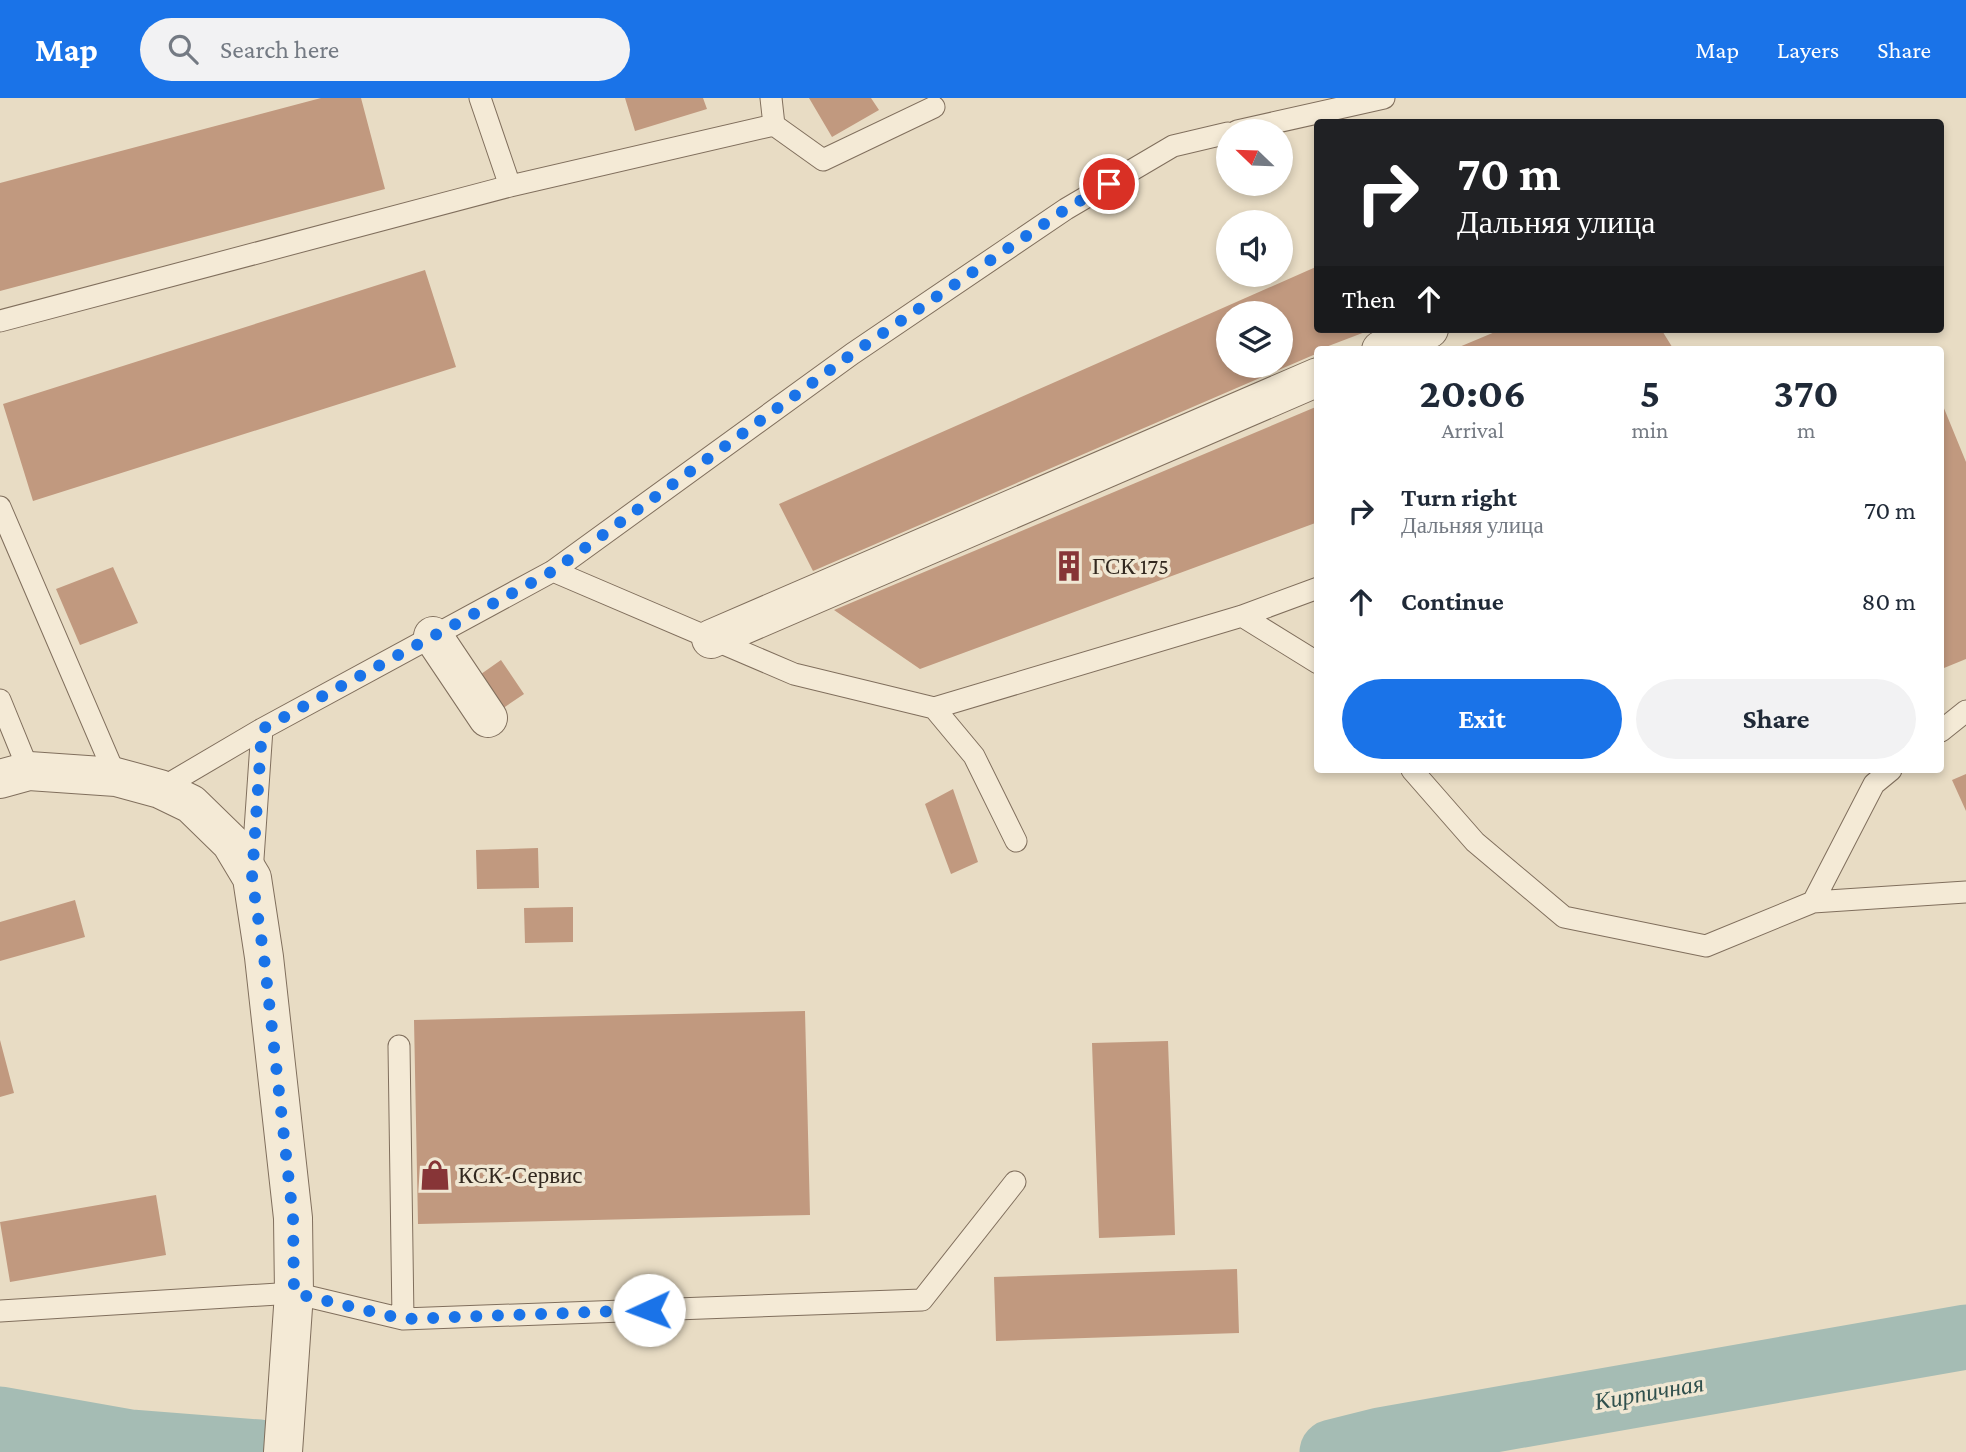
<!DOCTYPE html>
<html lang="en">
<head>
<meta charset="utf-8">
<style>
	:root { --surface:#fff; --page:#f2f2f3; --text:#1f2937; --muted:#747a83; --accent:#1a73e8 }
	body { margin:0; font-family:"Crimson Pro",serif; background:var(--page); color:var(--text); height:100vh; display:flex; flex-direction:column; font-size:26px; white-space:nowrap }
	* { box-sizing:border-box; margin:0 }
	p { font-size:23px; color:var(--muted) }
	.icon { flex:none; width:38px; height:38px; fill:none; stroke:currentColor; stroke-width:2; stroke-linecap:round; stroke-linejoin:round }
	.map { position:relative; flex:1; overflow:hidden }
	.side { position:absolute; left:1314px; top:248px; width:630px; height:427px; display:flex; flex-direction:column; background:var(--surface); border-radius:7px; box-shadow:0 4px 10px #0003 }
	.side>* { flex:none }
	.banner { position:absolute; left:1314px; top:21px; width:630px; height:214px; border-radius:7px; box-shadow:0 4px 10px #0003; background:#202124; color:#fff; overflow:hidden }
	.needle { width:46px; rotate:293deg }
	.tools { position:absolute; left:1216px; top:21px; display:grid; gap:14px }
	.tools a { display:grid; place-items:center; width:77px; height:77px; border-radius:50%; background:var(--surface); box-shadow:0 4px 10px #0003; font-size:35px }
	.pin { position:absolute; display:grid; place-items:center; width:60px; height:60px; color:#fff; margin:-30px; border:4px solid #fff; border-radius:50%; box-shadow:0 2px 7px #0007 }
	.me { position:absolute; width:77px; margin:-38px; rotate:268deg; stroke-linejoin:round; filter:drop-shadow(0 0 5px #0008) }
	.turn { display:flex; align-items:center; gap:24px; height:147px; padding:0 28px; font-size:32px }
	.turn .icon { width:91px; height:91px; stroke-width:2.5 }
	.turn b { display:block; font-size:49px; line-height:60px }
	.then { display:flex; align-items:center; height:66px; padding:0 28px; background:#0003; gap:14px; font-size:26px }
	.eta { display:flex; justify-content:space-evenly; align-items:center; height:119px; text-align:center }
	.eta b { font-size:42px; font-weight:700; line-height:49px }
	.cta { display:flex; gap:14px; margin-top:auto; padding:14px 28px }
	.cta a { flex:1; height:80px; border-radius:42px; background:var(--accent); color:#fff; font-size:28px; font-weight:700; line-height:80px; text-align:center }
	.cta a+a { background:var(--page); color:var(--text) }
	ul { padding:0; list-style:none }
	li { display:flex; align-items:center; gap:21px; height:91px; padding:0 28px }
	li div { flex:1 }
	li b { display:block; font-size:26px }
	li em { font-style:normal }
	header { display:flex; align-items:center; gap:42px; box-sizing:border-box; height:98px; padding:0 35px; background:var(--accent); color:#fff }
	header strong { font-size:33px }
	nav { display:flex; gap:38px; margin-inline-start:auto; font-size:24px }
	.search { width:490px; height:63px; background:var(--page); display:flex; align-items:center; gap:18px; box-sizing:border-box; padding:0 24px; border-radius:38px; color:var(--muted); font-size:26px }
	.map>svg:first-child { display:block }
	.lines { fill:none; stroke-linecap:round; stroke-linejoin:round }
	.river { stroke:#a5bcb4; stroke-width:65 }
	.building { fill:#c1997f; fill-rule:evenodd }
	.service-casing { stroke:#806f5d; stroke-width:23 }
	.minor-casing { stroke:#806f5d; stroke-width:40 }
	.tertiary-casing { stroke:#806f5d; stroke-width:40 }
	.service { stroke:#f4ead6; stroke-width:21 }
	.minor { stroke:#f4ead6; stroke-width:38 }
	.tertiary { stroke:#f4ead6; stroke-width:38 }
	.route { stroke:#1a73e8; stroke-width:12; stroke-dasharray:0 21.6 }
	.labels { text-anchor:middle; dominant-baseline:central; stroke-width:7; stroke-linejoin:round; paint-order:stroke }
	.poi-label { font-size:23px; fill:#32281f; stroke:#f0e7d3; text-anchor:start }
	.water-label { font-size:24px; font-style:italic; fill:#30504d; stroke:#f0e7d3 }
</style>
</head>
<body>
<header>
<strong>Map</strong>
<div class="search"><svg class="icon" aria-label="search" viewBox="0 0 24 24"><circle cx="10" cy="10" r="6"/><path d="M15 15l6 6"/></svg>Search here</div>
<nav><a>Map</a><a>Layers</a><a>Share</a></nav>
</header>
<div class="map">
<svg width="1966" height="1354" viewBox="0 0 1966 1354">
	<rect width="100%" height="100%" fill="#e8dcc4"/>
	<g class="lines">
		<path class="river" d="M0,1321l130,23 129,10
			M1332,1354l48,-12 586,-103"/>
	</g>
	<path class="building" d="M321,0h40l24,91 -385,102v-108z
		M625,0h78l4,11 -72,22z
		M809,0h62l8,12 -47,27z
		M1318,168v63h55l-55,21v3l-505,218 -34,-67zM1228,215h53v53h-53z
		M425,172l31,97 -423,134 -30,-97z
		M1502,231h159l13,21h-222z
		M1941,303l25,61v197l-22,9 -3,-7z
		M1318,308v116l-398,147 -86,-59z
		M113,469l25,56 -58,22 -24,-56z
		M501,562l23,34 -28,19 -22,-34z
		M1966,676v37l-14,-31z
		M953,691l25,73 -27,12 -26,-70z
		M538,750l1,40 -62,1 -1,-39z
		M75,802l10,37 -85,24v-39z
		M573,809v35l-48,1 -1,-35z
		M805,913l5,204 -392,9 -4,-204z
		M0,942l14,53 -14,4z
		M1168,943l7,194 -76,3 -7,-195z
		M156,1097l10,60 -156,27 -10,-60z
		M1237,1171l2,64 -243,8 -2,-64z"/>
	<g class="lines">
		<defs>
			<path id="service" d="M774,27l49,35 111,-53
				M1237,33l147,-33
				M510,88l264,-61 -3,-27
				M0,223l510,-135 -30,-88
				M0,409l116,270
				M553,473l241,103 140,34 308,-92 76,-28
				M1242,518l76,47
				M0,602l29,71
				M934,610l40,48 42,85
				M1941,633l25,-20
				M1412,672l63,72 89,75 142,29 107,-44 61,-118 17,-14
				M160,691l102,-60
				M252,775l10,-144 291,-158 299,-217 214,-145 107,-63 55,-13
				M1813,804l153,-10
				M0,1213l294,-18 109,26 -4,-273
				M403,1221l519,-19 93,-118"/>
			<path id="minor" d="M1381,252l48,-21
				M433,538l55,82
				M711,541l607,-262"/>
			<path id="tertiary" d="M0,681l29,-8 87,6 44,12 31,15 40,39 21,35 12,79 29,261 1,75 -11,159"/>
		</defs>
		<use href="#service" class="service-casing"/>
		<use href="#minor" class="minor-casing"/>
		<use href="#tertiary" class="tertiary-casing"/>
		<use href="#service" class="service"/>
		<use href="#minor" class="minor"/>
		<use href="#tertiary" class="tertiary"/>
	</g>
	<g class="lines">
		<path class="route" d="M649,1212l-246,9 -109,-26 -1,-75 -29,-261 -12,-79 10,-149 291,-158 299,-217 214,-145 43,-25"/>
	</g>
	<defs>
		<symbol id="building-bare" viewBox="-9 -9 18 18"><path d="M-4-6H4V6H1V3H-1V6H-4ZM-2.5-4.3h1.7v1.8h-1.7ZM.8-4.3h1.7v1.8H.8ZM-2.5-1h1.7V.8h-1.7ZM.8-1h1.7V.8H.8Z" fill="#873537" stroke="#f0e7d3" stroke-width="2.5" paint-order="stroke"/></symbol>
		<symbol id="shop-bare" viewBox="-9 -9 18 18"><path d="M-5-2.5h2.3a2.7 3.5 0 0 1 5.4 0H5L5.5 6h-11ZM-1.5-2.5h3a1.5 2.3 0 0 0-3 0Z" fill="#873537" stroke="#f0e7d3" stroke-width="2.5" paint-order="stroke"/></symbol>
	</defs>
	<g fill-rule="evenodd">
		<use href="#building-bare" x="1047" y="446" width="44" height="44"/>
		<use href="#shop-bare" x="413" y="1055" width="44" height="44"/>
	</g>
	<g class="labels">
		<g class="poi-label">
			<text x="1092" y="468">ГСК 175</text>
			<text x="458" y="1077">КСК-Сервис</text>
		</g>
		<g class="water-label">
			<text transform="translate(1649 1294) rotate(-10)">Кирпичная</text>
		</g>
	</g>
</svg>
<div class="tools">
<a><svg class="needle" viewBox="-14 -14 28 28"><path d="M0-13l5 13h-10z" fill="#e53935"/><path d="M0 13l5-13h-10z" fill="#747a83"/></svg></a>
<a><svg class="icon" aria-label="sound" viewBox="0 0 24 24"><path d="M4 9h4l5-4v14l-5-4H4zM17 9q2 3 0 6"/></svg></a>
<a><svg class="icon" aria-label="layers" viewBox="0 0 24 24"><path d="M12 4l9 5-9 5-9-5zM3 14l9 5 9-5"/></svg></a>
</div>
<div class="pin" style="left:1109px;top:86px;background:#d93025"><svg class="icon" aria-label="arrive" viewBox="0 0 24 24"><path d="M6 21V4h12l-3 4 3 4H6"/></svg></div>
<svg class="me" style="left:649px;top:1212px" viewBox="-20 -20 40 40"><circle r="19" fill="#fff"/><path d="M0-13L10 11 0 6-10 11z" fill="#1a73e8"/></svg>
<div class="banner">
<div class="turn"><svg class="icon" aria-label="right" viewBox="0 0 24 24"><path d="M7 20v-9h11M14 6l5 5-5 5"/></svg><div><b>70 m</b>Дальняя улица</div></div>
<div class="then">Then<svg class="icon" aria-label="ahead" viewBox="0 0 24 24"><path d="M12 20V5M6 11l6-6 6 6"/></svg></div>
</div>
<section class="side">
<div class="eta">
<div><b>20:06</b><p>Arrival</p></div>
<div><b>5</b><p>min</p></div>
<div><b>370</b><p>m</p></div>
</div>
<ul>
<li><svg class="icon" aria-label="right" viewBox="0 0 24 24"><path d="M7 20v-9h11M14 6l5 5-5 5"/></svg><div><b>Turn right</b><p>Дальняя улица</p></div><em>70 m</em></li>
<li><svg class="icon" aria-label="ahead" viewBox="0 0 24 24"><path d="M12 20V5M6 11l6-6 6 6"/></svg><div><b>Continue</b></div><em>80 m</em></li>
</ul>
<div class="cta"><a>Exit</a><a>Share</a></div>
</section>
</div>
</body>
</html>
